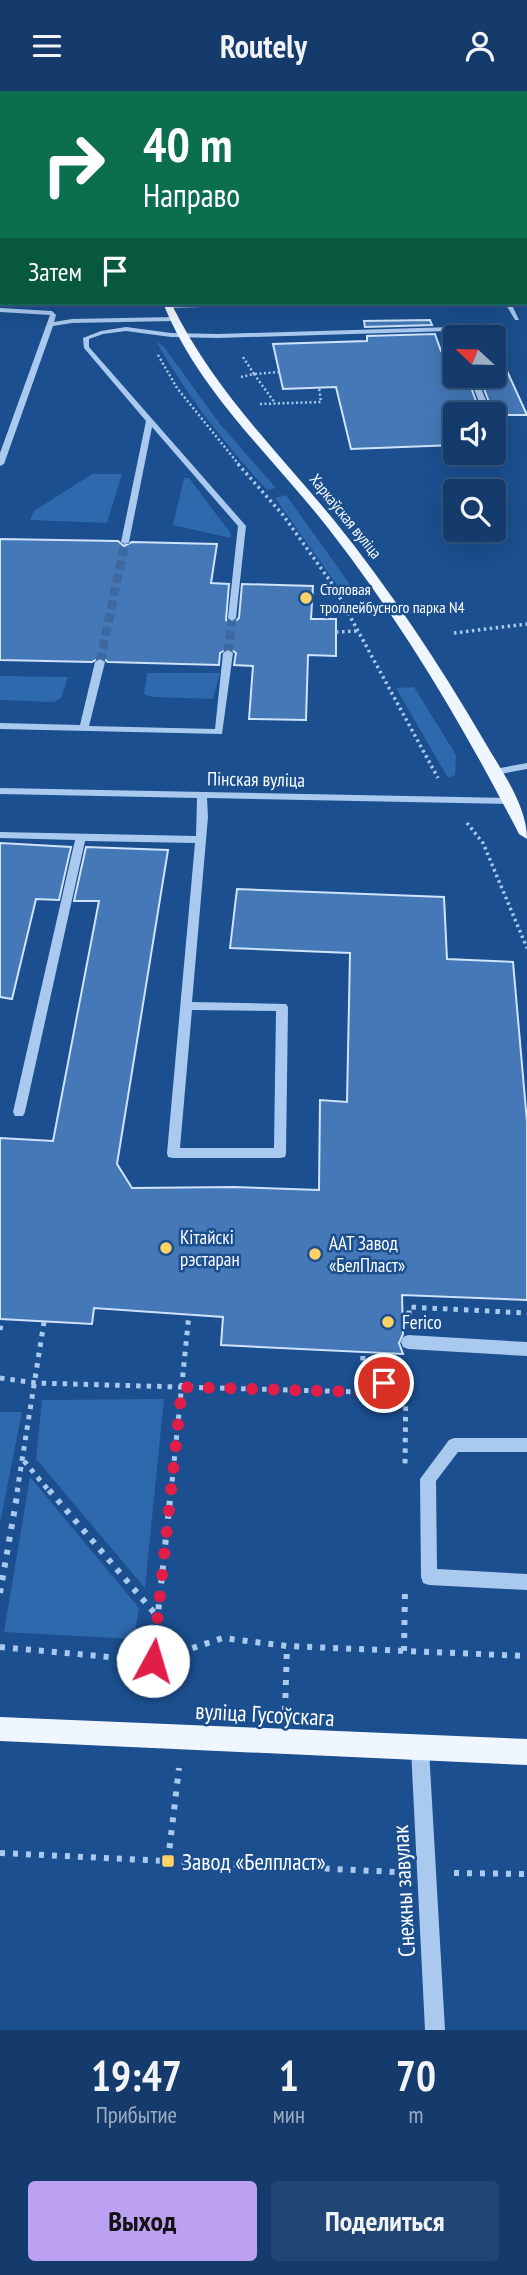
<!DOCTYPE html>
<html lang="ru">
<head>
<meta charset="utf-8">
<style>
	:root { --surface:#143b6b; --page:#214673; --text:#f1f3f6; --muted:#9dadc1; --line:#33557e; --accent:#bca0f2 }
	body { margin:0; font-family:"PT Sans Narrow",sans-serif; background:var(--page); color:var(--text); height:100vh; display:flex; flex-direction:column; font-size:26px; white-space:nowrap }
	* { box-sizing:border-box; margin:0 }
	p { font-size:23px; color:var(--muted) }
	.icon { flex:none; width:38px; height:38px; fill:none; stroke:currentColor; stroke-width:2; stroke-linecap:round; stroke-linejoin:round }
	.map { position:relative; height:1939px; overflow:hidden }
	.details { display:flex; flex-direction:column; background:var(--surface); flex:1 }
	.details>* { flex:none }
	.banner { position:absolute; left:0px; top:0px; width:528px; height:214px; box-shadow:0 7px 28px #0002,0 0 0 2px var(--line); background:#0b6e4f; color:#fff; overflow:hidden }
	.needle { width:46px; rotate:292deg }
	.fabs { position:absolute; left:443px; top:234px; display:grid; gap:14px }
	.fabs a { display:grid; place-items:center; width:63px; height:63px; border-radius:7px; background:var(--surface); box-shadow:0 7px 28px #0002,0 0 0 2px var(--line); font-size:35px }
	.pin { position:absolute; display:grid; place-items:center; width:60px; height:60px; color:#fff; margin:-30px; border:4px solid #fff; border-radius:50%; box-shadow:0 2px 7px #0007 }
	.me { position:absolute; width:77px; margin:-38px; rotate:6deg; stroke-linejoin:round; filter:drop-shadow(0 0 5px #0008) }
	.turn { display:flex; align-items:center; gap:24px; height:147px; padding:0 28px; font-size:32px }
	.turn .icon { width:91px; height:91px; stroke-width:2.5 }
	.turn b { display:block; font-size:49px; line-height:60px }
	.then { display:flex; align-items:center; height:66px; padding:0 28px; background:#0003; gap:14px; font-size:26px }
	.eta { display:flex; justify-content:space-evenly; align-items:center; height:119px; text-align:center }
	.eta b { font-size:42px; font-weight:800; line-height:49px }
	.primary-button { display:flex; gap:14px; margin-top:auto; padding:14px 28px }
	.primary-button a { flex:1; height:80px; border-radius:7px; background:var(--accent); color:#111; font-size:28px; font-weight:800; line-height:80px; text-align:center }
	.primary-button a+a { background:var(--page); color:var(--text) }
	header { display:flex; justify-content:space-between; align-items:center; height:91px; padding:0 28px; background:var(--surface); font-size:32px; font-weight:800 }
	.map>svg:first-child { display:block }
	.green { fill:#2e69ad }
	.building { fill:#4478b7; stroke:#cfe3fa; stroke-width:2 }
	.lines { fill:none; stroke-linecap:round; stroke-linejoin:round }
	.minor-tunnel { stroke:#3d69a0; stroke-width:9; stroke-dasharray:9 4.5; stroke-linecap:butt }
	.path-far4 { stroke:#a9c9ee; stroke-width:2; stroke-dasharray:2 2.5; stroke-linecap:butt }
	.path-far3 { stroke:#a9c9ee; stroke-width:2.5; stroke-dasharray:2 2.5; stroke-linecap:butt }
	.path-far2 { stroke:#a9c9ee; stroke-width:3.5; stroke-dasharray:2.5 3.5; stroke-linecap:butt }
	.path-far1 { stroke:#a9c9ee; stroke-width:5; stroke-dasharray:4.5 6; stroke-linecap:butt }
	.path { stroke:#a9c9ee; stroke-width:6; stroke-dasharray:5 8; stroke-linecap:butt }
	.minor { fill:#a9c9ee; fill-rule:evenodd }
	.major { fill:#f0f6ff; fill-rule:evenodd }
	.rail-casing { stroke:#fff; stroke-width:3.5 }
	.rail { stroke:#1b4f8f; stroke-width:2.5; stroke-dasharray:7; stroke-linecap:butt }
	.route { stroke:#e11d48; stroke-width:12; stroke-dasharray:0 21.6 }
	.poi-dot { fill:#ffd166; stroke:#1b4f8f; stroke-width:2.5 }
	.labels { text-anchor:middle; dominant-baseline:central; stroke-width:5; stroke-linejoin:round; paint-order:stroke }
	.far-street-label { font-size:16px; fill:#fff; stroke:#1b4f8f }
	.far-poi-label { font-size:16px; fill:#fff; stroke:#1b4f8f; text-anchor:start }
	.street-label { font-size:19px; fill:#fff; stroke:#1b4f8f }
	.poi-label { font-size:19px; fill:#fff; stroke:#1b4f8f; text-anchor:start }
	.near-street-label { font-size:23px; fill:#fff; stroke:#1b4f8f }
	.near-poi-label { font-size:23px; fill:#fff; stroke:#1b4f8f; text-anchor:start }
</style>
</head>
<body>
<header><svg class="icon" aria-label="menu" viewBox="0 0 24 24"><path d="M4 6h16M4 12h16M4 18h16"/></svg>Routely<svg class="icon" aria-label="person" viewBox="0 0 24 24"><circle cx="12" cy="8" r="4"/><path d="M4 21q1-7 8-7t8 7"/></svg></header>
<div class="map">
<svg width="527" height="1939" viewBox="0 0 527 1939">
	<rect width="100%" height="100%" fill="#1b4f8f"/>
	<path class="green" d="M156,250l8,6 56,77 56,64 -9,2c-43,-47 -80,-94 -111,-149z
		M92,383h30l-15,49 -77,-3 4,-9z
		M184,387h5l42,56 -1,4 -57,-13z
		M286,404l68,95 -12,2 -67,-94z
		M147,582h73l-7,26 -61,-2 -8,-3z
		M0,585l68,1 -7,21 -7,4 -54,-2z
		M414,596l42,68 -1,20 -7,3 -52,-90z
		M164,1308l-19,189 -109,-129 6,-59z
		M0,1321h22l-22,111z
		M30,1386l109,131 -5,31 -130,-7z"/>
	<path class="building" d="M430,229l2,5 -67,2 -1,-6z
		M435,243l6,17 14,2v23h12l14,39h-26v30l-104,4 -15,-62 -53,2 -10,-45 94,-3v-5z
		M494,260h4l29,64h-33l-15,-39h15z
		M0,448l118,2 6,5 8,-4 85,2 -6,39 18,1 -3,36 6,4 7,-6 3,-34 71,2 -2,33h25v37l-28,-1 -2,65 -57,-1 4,-53 -19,-1 2,-12 -7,-5 -9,5 -1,12 -111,-3 -7,-5 -9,5 -92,-2z
		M0,752l71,4 -12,53 -23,-1 -24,100 -12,-2z
		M86,756l82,3 -51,314 15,24 102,-1 85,3 1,-90 27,2 3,-149 -120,-5 7,-59 207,8 3,62 66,3 14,160v178l-125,-5 1,39 -4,9 4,11 -182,-9 2,-28 -129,-9 -2,16 -92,-5v-181l53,3 46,-240h-25z"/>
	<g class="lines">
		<path class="minor-tunnel" d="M228,562l4,-35
			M100,571l25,-120"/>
		<path class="path-far4" d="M350,0l10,2"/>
		<path class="path-far3" d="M158,264l19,33 63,78
			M254,283l21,29
			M255,283l24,-2
			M241,286l13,-3 -11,-17
			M260,313l61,-2 -2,-14"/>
		<path class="path-far2" d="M238,373l45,51 50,70 105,193
			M336,541l23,-1
			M454,542l73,-9
			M467,732l16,20 44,105"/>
		<path class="path-far1" d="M409,1224v-8l118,6
			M0,1239l2,-11
			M0,1287l36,5 326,9 44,-17 -1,90
			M362,1301l1,-40
			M24,1370l26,31
			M17,1401l27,-170
			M171,1401l18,-178"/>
		<path class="path" d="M49,1399l108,126
			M0,1502l18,-103
			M0,1556l153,14 70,-23 64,8 240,10
			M404,1560l1,-62
			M153,1570l18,-171
			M285,1620l2,-65
			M0,1762l397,19
			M168,1770l11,-93
			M454,1782l73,1"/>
		<path class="minor" d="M391,0h5l1,2h-5z
			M216,212h63l-3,2 -108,3 -3,-2 3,-2z
			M505,212h6l8,17h-4z
			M0,217l52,3 4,4 -2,7 18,-3 102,-2 3,2 -3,2 -102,2 -19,3 -49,138 -4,2v-13l50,-138 -50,-3z
			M126,236l45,6 47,1 234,-7 3,2 4,9 -5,1 -4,-8 -232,7 -47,-1 -45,-6 -23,3 -14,5v8l157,179 -10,92 -4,3 -4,-3 10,-92 -86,-99 -23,115 -4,2 -4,-2 25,-121 -62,-73 -1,-10 18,-7z
			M469,285h7l16,39h-8z
			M494,335l4,2 2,11 -6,-2z
			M228,559l5,3 -11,81 -222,-5v-6l80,2 15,-63 5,-3 5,3 -16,64 126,3 8,-76z
			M527,672v6l-32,6 -5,-3 5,-3z
			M0,697l511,10 5,3 -5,3 -304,-6 1,19 -16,185 94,2 2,3 -2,146 -1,4 -5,1h-107l-5,-1 -1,-4 28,-310 -110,-2 -60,271 -2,4h-8l-2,-4 62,-272 -75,-2v-6l196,4 1,-38 -197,-4zM192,919l84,1 -2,137h-94z
			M408,1244l119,7v14l-119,-7 -5,-2 -2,-5 2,-5z
			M454,1347h73v14h-69l-22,29 1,88 90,5v16l-98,-5 -6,-2 -2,-6 -1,-98 29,-39z
			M420,1649l6,3 3,6 16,281h-20l-14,-281 3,-6z"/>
		<path class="major" d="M150,0h6v2h-6z
			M0,191h2v6h-2z
			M163,212h8c42,86 102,143 162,216 56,69 105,143 150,220 17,30 44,65 44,100l-8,-5c-55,-107 -116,-210 -191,-306 -57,-73 -130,-137 -165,-225z
			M0,1626l527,22v26l-527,-24z"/>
		<defs>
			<path id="rail" d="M447,0l4,2"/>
		</defs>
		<use href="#rail" class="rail-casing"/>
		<use href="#rail" class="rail"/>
	</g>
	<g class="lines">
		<path class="route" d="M153,1570l29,-274 180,5 22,-9"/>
	</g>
	<g class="poi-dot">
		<circle cx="306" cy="507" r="7"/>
		<circle cx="166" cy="1157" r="7"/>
		<circle cx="315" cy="1163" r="7"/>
		<circle cx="388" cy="1231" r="7"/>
		<rect x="161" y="1763" width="14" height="14" rx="3.5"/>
	</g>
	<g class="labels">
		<g class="far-street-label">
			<text transform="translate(346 425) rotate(51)">Харкаўская вуліца</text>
		</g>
		<g class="far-poi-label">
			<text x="320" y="498">Столовая<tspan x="320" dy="18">троллейбусного парка N4</tspan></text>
		</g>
		<g class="street-label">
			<text transform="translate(256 688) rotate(1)">Пінская вуліца</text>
		</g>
		<g class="poi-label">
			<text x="180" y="1146">Кітайскі<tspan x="180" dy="22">рэстаран</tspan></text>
			<text x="329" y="1152">ААТ Завод<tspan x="329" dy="22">«БелПласт»</tspan></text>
			<text x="402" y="1231">Ferico</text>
		</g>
		<g class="near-street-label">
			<text transform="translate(265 1623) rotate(3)">вуліца Гусоўскага</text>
			<text transform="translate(403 1800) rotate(-93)">Снежны завулак</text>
		</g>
		<g class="near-poi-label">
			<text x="182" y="1770">Завод «Белпласт»</text>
		</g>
	</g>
</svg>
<div class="fabs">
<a><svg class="needle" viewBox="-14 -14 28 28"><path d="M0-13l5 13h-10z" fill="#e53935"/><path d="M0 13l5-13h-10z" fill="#9dadc1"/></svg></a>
<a><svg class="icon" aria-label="sound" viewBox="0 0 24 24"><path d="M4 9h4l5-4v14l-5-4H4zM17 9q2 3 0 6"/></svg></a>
<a><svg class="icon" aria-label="search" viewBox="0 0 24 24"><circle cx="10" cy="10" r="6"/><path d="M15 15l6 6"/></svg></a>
</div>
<div class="pin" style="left:384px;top:1292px;background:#d93025"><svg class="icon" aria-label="arrive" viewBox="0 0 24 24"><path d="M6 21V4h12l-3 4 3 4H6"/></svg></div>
<svg class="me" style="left:153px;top:1570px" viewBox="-20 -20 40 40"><circle r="19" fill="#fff"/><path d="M0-13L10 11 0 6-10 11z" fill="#e11d48"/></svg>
<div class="banner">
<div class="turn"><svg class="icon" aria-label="right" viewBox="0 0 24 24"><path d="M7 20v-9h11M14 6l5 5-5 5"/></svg><div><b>40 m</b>Направо</div></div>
<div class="then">Затем<svg class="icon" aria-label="arrive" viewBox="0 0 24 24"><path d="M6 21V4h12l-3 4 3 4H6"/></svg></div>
</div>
</div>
<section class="details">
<div class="eta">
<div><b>19:47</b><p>Прибытие</p></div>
<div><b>1</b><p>мин</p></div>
<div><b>70</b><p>m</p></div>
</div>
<div class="primary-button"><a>Выход</a><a>Поделиться</a></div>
</section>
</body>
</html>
